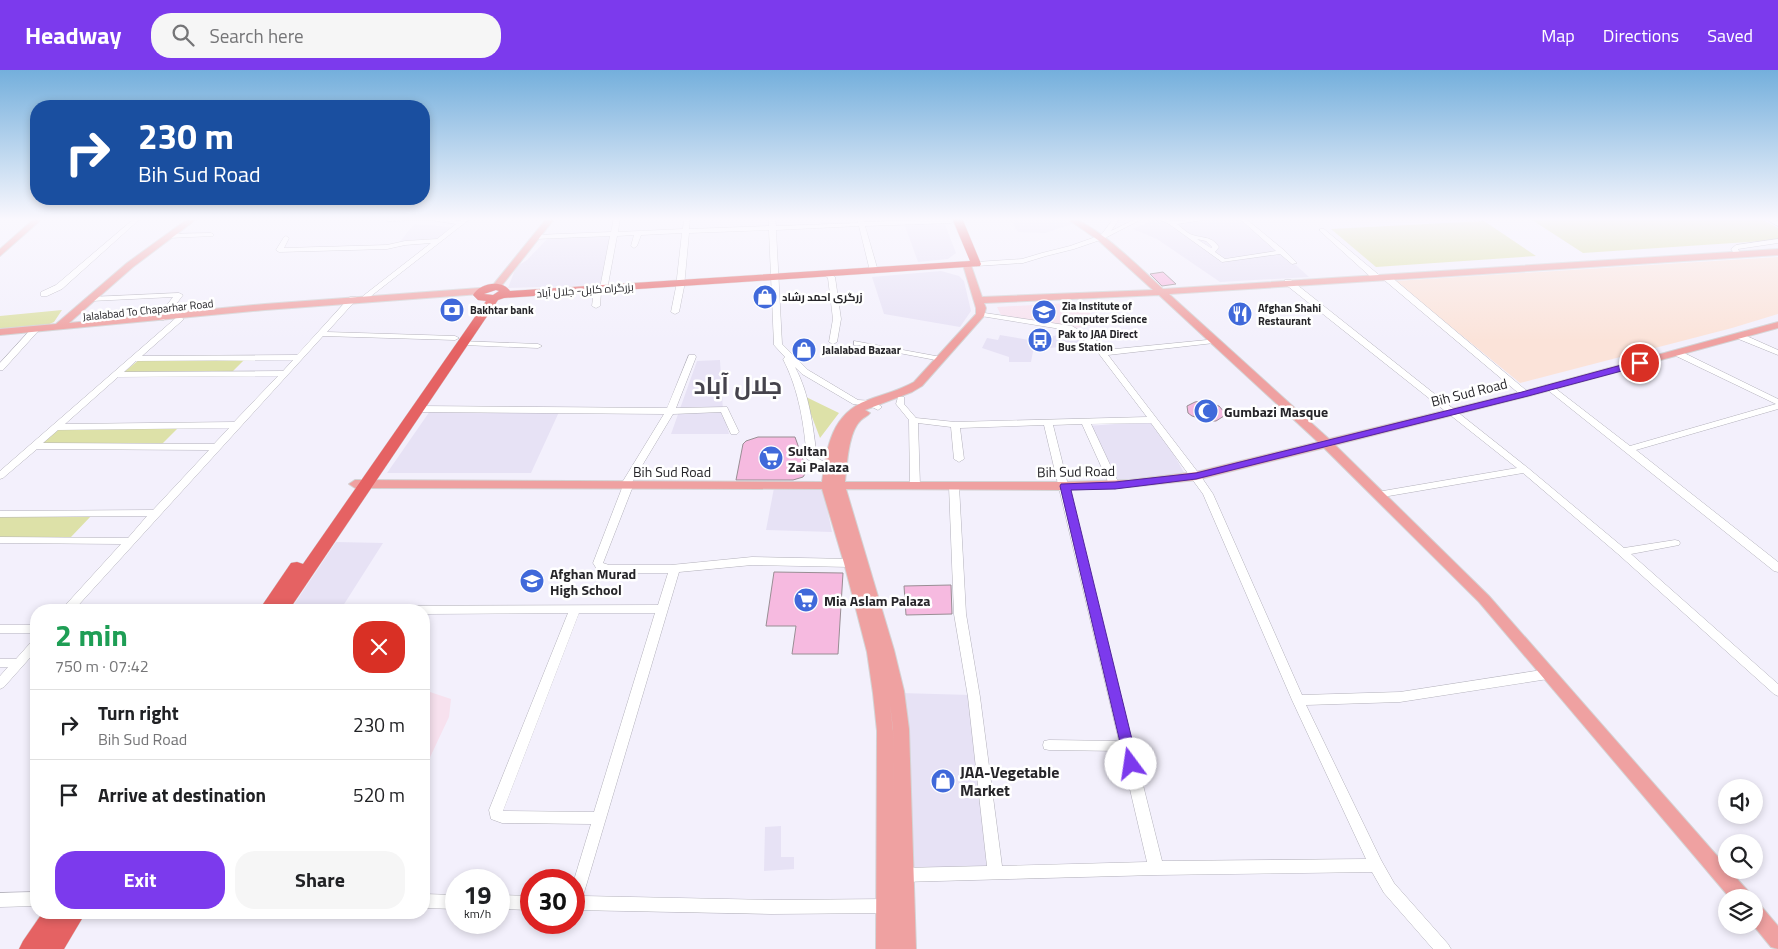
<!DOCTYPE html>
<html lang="en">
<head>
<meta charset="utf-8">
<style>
	:root { --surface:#fff; --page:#f6f6f6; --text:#202124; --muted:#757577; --line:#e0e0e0; --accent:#7c3aed }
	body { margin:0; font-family:"Titillium Web",Cairo,sans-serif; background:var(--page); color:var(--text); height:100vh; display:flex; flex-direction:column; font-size:19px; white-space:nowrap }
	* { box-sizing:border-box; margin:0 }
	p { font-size:16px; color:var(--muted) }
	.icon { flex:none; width:28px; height:28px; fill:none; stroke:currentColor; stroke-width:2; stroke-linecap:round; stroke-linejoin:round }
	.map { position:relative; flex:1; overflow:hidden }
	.details { position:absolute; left:30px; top:534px; width:400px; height:315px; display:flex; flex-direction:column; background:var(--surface); border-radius:20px; box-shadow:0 2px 8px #0003 }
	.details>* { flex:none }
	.banner { position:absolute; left:30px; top:30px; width:400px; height:105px; border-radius:20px; box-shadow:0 2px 8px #0003; background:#1a4fa0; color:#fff; overflow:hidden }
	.controls { position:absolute; left:1718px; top:709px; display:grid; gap:10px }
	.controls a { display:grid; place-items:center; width:45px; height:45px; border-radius:50%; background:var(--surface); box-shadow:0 2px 8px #0003; font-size:25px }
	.speed { position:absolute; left:445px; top:799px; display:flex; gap:10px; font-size:25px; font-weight:700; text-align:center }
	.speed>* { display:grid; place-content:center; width:65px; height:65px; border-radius:50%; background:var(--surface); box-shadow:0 2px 8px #0003; line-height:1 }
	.speed small { font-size:12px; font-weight:400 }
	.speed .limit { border:8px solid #d22; background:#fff; color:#111 }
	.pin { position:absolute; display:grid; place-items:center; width:42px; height:42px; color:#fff; margin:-21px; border:2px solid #fff; border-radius:50%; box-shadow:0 1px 5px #0007 }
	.me { position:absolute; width:55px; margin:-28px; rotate:346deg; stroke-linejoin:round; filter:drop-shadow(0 0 4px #0008) }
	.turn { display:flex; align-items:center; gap:18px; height:105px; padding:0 25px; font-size:22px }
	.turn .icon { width:65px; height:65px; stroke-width:2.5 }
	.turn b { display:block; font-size:35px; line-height:42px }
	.round { display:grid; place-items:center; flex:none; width:52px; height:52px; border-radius:20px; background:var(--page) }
	.overview { display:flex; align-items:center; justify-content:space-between; height:85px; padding:0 25px }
	h1 { font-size:30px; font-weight:700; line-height:38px; color:#1e9e55 }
	.action { display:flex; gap:10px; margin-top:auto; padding:10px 25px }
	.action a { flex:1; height:58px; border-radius:20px; background:var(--accent); color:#fff; font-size:20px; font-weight:700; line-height:58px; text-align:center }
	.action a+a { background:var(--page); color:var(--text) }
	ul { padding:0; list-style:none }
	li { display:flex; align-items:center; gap:15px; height:70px; padding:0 25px; border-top:1px solid var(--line) }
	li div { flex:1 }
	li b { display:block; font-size:19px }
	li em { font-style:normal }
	header { display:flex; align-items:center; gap:30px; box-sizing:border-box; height:70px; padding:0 25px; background:var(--accent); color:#fff }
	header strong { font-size:24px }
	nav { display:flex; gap:28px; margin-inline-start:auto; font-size:18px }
	.search { width:350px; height:45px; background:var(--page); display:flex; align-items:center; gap:12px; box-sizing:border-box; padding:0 18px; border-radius:20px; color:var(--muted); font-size:19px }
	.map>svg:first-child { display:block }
	.built { fill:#e7e2f5 }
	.industrial { fill:#fbe3d9 }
	.education { fill:#f7e1ee }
	.green { fill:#dde1a8 }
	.building { fill:#f6bae0; stroke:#998e94 }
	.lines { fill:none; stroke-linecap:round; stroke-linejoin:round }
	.minor-casing { stroke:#b3b1bb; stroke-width:1 }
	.major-casing { stroke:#d4d3d4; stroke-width:2 }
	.highway-casing { stroke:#d4d3d4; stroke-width:1 }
	.minor { fill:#fff; fill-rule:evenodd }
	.major { fill:#efa1a1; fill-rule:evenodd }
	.highway { fill:#e56263; fill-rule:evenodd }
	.route { fill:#7c3aed; stroke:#51269a }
	.labels { text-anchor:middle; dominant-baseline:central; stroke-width:5; stroke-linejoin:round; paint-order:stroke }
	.far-street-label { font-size:11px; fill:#262529; stroke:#fff }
	.far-poi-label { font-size:11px; font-weight:bold; fill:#262529; stroke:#fff; text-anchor:start }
	.street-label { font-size:14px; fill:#262529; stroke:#fff }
	.poi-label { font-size:14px; font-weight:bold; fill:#262529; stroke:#fff; text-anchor:start }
	.near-poi-label { font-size:16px; font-weight:bold; fill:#262529; stroke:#fff; text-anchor:start }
	.town-label { font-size:24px; font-weight:bold; fill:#45434c; stroke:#fff }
</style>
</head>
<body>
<header>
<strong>Headway</strong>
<div class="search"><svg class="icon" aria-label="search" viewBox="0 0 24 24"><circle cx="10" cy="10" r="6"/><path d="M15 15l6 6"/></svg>Search here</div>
<nav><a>Map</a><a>Directions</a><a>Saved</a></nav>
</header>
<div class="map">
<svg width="1778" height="879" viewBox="0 0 1778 879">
	<rect width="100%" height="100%" fill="#f3f0fc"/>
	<path class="built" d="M1009,148h55l8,6 -27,9 -27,-1z
		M1157,148h87l65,59 -89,5 -63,-43 -24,-10z
		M944,152l12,31 -8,6 -30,3 -14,-39z
		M414,154l37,3 -14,13 -38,3z
		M612,161l-10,54 -94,3 8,-21 11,-7 22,-23z
		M941,201l18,5 5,5 7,30 -11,16 -76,-13 -12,-37z
		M1067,263l19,12 -37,3 4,-12z
		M1000,265l35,6 -4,21h-22v-5l-27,-9 5,-10 11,2z
		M720,290l3,51 6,23h-58l26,-73z
		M430,341l129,1 -28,61h-144z
		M1155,351l31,55 -71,9 -27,-59z
		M774,418l49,1 9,43 -66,-2z
		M336,472l47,1 -42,66h-50z
		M900,623l71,2 19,174 -78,-2z
		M781,756v31h13v12l-30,2 1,-44z"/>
	<path class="industrial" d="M1778,187v57l-46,14 -212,55 -125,-102z"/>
	<path class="education" d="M1086,232l8,23 -20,3 -72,-11 -5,-10z
		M424,620l27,9 -2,18 -25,53z"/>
	<path class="green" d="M1529,148h230l19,10v12l-195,13z
		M1484,151l52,35 -160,11 -45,-38z
		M62,240l-8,12 -9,4 -45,3v-13z
		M246,288l-14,14 -109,1 17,-14z
		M804,326l35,17 -19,25z
		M179,357l-17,17 -119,-1 17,-15z
		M0,446h91l-20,21h-71z"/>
	<path class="building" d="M1163,202l13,12 -14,2 -12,-12z
		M1201,331l18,5 6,7 -1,3 -8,5h-6l-18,-5 -4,-3 -1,-7 8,-4z
		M795,367l12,34 -4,6 -10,3h-57l7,-36 3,-3 12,-4z
		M774,502l69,1 -5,81h-46l4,-28h-30z
		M951,515l1,29 -46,1 -2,-29z"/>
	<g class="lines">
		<defs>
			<path id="minor" d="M135,148h6l-79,71 -15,7h-6v-4l15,-7z
				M385,148h56l19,3 4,-3h7l-105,82h-3v-4l68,-53 -26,2 -18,4 -108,3 -3,-2 8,-13 2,-1 3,2 -5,10 103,-3 18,-4 32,-2 19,-15 -25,-4 -44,1 -2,-1z
				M614,148h6l-2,14 65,-3 1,-11h6l-1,11 80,-3v-8h6l1,8 82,-3v-5h4l2,4 87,-3 3,2 -3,2 -86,3 13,45 -4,2 -4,-2 -11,-45 -83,4 6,114 26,26 50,30 15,1 9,6 -4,3 -10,-5 -15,-1 -51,-30 -7,-7c15,28 18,60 22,91l15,8 2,2 -5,3 -22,-12c-3,-35 -8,-69 -24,-100l2,-2 -11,-12 -5,-115 -80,3 -5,54 -5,25 -4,2 -4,-2 5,-25 6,-54 -41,2 -4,11 -3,2 -3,-2 3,-11 -17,1 -10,54 -6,2 -1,14 -4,2 -4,-2 2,-16 6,-2 10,-52 -75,3 -3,-2 3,-2 76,-3z
				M1114,148h6l-9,13 26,-13h7l-41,21 -29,10 -28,7 -23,7 -47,3 -3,-2 3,-2 46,-3 20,-6 28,-7 31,-11z
				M1156,148c6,-1 10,2 16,3 9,1 24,-3 34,-3l-3,2 -26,4c4,3 9,8 13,10 12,5 21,1 29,13l-4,5 10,7 51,-8 -37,-33h6l40,33 12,12 -5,1 -12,-10 -58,8 -53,-38zM1197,169l9,2 6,6 -1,1z
				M1764,148h7l7,3v5z
				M1320,159h4l55,46v4h-6l-53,-48z
				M211,163l2,1v2l-45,2 -3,-2 3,-2z
				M1778,169v4l-40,6 3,6 -3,2 -2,-1 -5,-7 5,-4z
				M827,202l8,5 6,42 -4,23 -4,2 -4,-2 4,-23 -5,-41 -5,-4z
				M1383,205h6l139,117 1,2 -1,2h-6l-139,-117z
				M1285,210h6l237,188 96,80 51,-8 4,1 1,2 -1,2 -48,9 147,130v12l-4,-2 -156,-140 -95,-81 -146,25 -3,-1 -2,-2 5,-3 140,-24 -232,-184z
				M179,223l4,2 -19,25h-3l-4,-2 16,-21 -82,4 -4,-2 4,-2z
				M350,227h6l1,2 -30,33 128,4 4,2 -4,2 -132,-4 -249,274h-13l60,-66 -121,-1v-6l128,1 19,-22 -147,1v-6l153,-1 56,-60 -172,-1 -34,29 -3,1v-8l177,-154h3l4,2 -42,37 155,-1zM293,290l-10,11 -159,1 12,-11zM278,306l-44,46 -169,2 53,-47zM229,358l-15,16 -171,-1 15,-13z
				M978,242l94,14 27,16 6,8 112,-11 1,2 -4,2 -106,12 92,120 13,19 89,201 98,-3 148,-23 4,2 2,3 -2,3 -4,2 -148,23 -94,3 75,155 13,23 54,61 3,5h-18l-49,-56 -12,-21 -216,3 -254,7 -5,-2 -2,-5 2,-5 5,-2 85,-2 -19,-169 -14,-83 -5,-128 5,-3 5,3 7,128 14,83 22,169 145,-4 -26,-111 -72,-1 -5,-1 -1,-4 1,-4 5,-1 70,1 -75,-316 -84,3 4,31 -5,3 -5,-3 -3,-32 -33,-4 2,63 -5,3 -5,-3 -1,-66 -13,-16 2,-7h6v7l12,14 39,4 192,-5 -54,-71 -26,-16 -86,-14 -4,-2zM1151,353l52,71 89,206 74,159 -204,2 -109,-436 29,-1 28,62 5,3 5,-3 -29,-62z
				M33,257h6l1,2 -37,41h-3v-7z
				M1736,264h6l36,16v5l-42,-17z
				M460,271l78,3 4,2 -4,2 -75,-3 -4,-2z
				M854,271l87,16 4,2 -4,2 -84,-16h-3z
				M1674,281h6l98,48v10l-142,41 142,112v10l-4,-1 -230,-184 1,-2h6l79,61 146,-42 -102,-49z
				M689,285h6l1,2 -20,51 51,-1 12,25 -2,2h-6l-10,-22 -48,2 -42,70 2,2 -30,77 6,2h62l81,-8 99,2 5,4 -5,4 -99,-2 -73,7 -96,324 188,4 118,-1 5,2 2,5 -2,5 -5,2 -118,1 -197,-4v-30l17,-56 -89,-1 -11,-4 -2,-9 79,-197 -144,1v-4h-154l2,-3 4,-1 382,-1 10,-32h-59l-11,-2 -5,-8 29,-75 -2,-2 44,-72 -246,-2 -4,-3 4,-3 249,2zM579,543h76l-61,199 -91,-1z
				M0,555h36v8h-36z
				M36,570v11l-32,36 -4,2v-13l8,-9h-8v-8h16l16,-18z
				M36,822v14l-36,1v-14z
				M424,824l32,1v14l-32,-1z
				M499,825l32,1v14l-32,-1z"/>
			<path id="major" d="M35,148h8l-43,38v-7z
				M189,148h9l-65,49 -64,56 196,-19 215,-16 5,3 -5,3 -215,16 -265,25v-6l56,-5 71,-61z
				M547,148h8l-56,71h-6v-4z
				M1066,148c23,-2 78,54 97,71l615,-40v6l-609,39 160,145 192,-47 257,-70v6l-249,68 -194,49 154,151 237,270v4h3l20,22 2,6h-21l-251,-296 -155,-154 -128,32 -66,7 -65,3 -219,-1 48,161 10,41 5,38 7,220h-20l-3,-220 -3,-25 3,27 3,218h-20l1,-218 -4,-38 -6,-41 -23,-89 -22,-74 -467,-1 -6,-4 6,-4 467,2c5,-35 9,-68 46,-82 16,-6 32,-10 46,-18l62,-68v-6l-13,-43 1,-2 7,2 11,32 171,-7 -55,-50zM1159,225l159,147 -122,30 -66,8 -65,2h-220c2,-17 3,-50 16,-62 3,-3 7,-4 9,-7l-5,-3 47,-18 10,-6 62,-70 2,-8 -2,-5z
				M1754,833l7,3 17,20v23l-7,-2 -18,-22z"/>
			<path id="highway" d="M952,148h10l19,46 -1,2 -476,32 -6,2 -209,310h-30l32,-47 6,-1 6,2 183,-263 -8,-1 -5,-5c7,-12 29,-16 37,-4l460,-30zM496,220l3,1 -6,4 -9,-1z
				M43,842h43l-22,37h-45l4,-8z"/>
		</defs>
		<use href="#minor" class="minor-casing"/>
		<use href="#major" class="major-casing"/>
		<use href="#highway" class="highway-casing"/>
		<use href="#minor" class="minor"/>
		<use href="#major" class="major"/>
		<use href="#highway" class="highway"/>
	</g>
	<linearGradient id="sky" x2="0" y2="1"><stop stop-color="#74afdc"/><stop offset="0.55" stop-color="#faf8fe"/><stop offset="1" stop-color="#faf8fe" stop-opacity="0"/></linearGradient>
	<rect width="1778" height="271" fill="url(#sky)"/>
	<path class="route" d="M1640,290l5,3 -1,2 -116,31 -332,83 -81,10 -44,1 67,274 -2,4 -5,2 -5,-2 -66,-282 1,-2 54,-2 81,-9 326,-81z"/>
	<defs>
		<symbol id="shop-disc" viewBox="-11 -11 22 22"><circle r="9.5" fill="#4069da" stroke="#fff"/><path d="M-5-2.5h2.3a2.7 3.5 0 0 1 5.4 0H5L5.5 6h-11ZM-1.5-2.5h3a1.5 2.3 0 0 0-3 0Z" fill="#fff"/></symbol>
		<symbol id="bank-disc" viewBox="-11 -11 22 22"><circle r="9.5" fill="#4069da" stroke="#fff"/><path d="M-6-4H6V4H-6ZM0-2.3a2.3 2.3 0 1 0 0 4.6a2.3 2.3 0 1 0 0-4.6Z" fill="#fff"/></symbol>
		<symbol id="university-disc" viewBox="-11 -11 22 22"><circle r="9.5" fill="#4069da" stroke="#fff"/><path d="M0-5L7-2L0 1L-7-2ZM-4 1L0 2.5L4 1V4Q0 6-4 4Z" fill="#fff"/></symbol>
		<symbol id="restaurant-disc" viewBox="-11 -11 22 22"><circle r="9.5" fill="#4069da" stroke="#fff"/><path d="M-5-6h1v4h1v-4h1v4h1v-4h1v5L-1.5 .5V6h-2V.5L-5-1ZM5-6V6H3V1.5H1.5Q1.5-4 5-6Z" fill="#fff"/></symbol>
		<symbol id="bus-disc" viewBox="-11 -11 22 22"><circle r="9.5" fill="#4069da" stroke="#fff"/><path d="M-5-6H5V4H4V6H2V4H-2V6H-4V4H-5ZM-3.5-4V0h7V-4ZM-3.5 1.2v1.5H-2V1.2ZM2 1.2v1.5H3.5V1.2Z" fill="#fff"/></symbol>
		<symbol id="mosque-disc" viewBox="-11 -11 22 22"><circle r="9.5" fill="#4069da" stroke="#fff"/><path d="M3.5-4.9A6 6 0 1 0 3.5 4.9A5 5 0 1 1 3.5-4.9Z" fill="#fff"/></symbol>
		<symbol id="supermarket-disc" viewBox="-11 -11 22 22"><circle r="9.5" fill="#4069da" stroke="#fff"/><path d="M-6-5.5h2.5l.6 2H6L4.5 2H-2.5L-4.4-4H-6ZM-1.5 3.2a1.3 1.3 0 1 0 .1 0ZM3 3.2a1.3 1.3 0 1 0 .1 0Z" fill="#fff"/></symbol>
		<symbol id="school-disc" viewBox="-11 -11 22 22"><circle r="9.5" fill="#4069da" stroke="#fff"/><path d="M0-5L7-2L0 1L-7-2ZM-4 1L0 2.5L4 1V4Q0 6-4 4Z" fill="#fff"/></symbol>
	</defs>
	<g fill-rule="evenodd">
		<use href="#shop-disc" x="751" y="213" width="28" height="28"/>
		<use href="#bank-disc" x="438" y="226" width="28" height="28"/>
		<use href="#university-disc" x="1030" y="228" width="28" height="28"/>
		<use href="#restaurant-disc" x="1226" y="230" width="28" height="28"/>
		<use href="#bus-disc" x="1026" y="256" width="28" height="28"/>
		<use href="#shop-disc" x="790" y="266" width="28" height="28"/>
		<use href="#mosque-disc" x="1192" y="327" width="28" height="28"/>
		<use href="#supermarket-disc" x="757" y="374" width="28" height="28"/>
		<use href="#school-disc" x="518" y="497" width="28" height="28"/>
		<use href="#supermarket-disc" x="792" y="516" width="28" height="28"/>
		<use href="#shop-disc" x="929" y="697" width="28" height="28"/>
	</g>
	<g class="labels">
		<g class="far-street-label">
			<text transform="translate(585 220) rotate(-4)">بزرگراه کابل- جلال آباد</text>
			<text transform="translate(148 240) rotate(-6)">Jalalabad To Chaparhar Road</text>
		</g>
		<g class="far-poi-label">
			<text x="782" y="227">زرگری احمد رشاد</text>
			<text x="1062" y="236">Zia Institute of<tspan x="1062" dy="13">Computer Science</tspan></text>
			<text x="1258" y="238">Afghan Shahi<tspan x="1258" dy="13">Restaurant</tspan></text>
			<text x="470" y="240">Bakhtar bank</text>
			<text x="1058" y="264">Pak to JAA Direct<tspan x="1058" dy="13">Bus Station</tspan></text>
			<text x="822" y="280">Jalalabad Bazaar</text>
		</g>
		<g class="street-label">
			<text transform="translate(1469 322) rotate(-14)">Bih Sud Road</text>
			<text x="672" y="401">Bih Sud Road</text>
			<text transform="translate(1076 401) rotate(-1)">Bih Sud Road</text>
		</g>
		<g class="poi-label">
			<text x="1224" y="341">Gumbazi Masque</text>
			<text x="788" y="380">Sultan<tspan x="788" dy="16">Zai Palaza</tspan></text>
			<text x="550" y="503">Afghan Murad<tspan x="550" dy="16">High School</tspan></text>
			<text x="824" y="530">Mia Aslam Palaza</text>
		</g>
		<g class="near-poi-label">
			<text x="960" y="702">JAA-Vegetable<tspan x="960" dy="18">Market</tspan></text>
		</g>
		<g class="town-label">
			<text x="738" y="315">جلال آباد</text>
		</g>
	</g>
</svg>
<div class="controls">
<a><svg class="icon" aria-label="sound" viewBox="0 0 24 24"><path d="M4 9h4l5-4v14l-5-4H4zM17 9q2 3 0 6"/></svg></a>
<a><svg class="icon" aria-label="search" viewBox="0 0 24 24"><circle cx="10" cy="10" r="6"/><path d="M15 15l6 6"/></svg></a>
<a><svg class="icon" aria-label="layers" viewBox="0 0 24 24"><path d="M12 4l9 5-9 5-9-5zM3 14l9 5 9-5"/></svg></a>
</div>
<div class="speed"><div>19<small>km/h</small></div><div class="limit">30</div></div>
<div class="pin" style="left:1640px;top:293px;background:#d93025"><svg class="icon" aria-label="arrive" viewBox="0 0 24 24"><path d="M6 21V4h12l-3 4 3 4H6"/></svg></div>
<svg class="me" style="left:1131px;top:694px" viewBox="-20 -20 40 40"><circle r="19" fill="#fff"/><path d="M0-13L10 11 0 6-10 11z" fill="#7c3aed"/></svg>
<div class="banner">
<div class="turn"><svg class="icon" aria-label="right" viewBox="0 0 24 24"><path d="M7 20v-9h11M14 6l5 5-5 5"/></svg><div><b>230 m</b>Bih Sud Road</div></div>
</div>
<section class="details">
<div class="overview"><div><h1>2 min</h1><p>750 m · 07:42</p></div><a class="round" style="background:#d93025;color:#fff"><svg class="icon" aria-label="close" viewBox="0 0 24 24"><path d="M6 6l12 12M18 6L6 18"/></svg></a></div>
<ul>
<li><svg class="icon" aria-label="right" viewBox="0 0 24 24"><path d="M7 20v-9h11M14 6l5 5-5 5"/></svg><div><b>Turn right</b><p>Bih Sud Road</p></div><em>230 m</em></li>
<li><svg class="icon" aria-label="arrive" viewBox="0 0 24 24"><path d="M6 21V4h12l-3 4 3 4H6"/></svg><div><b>Arrive at destination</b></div><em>520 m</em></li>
</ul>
<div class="action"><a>Exit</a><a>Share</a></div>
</section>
</div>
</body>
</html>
